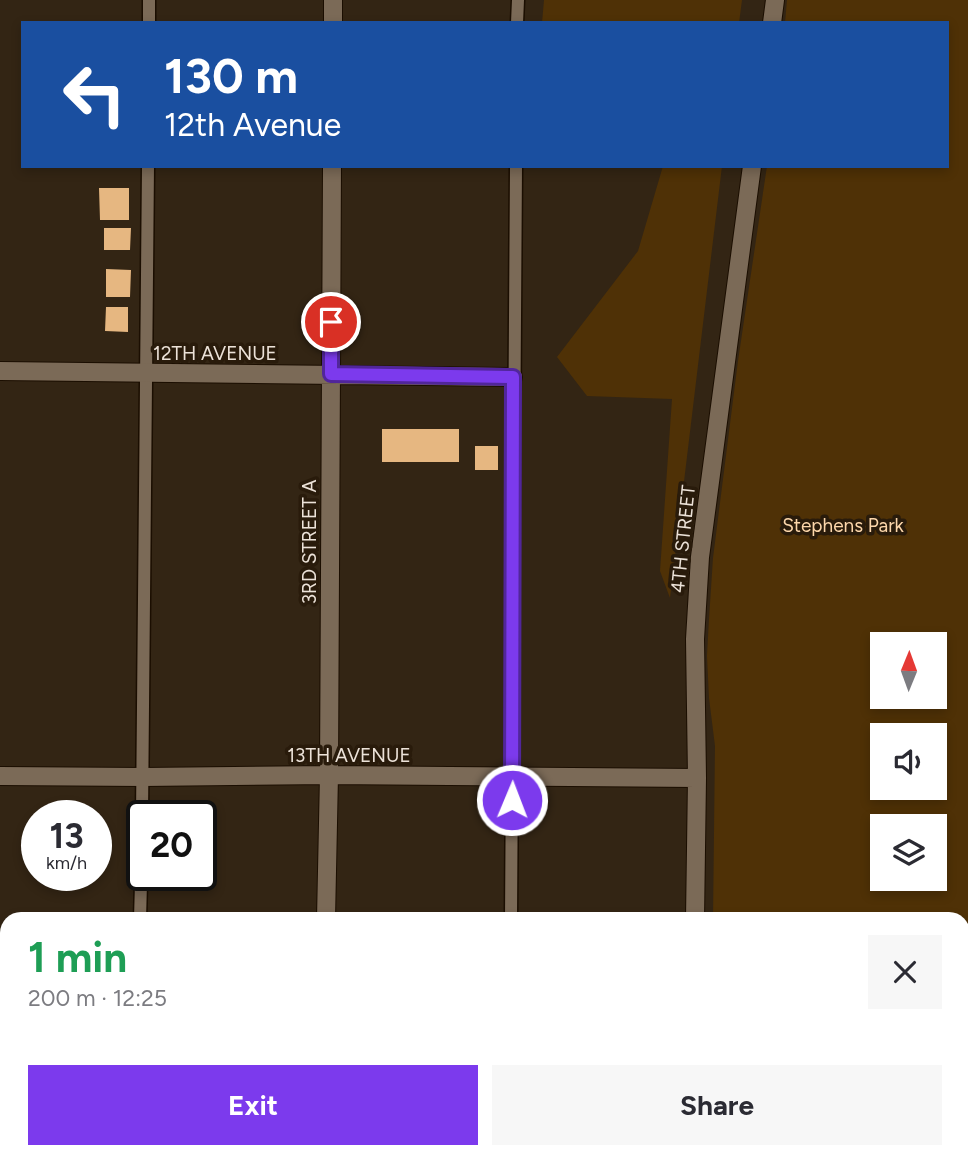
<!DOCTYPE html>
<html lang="en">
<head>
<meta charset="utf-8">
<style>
	:root { --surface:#fff; --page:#f7f7f7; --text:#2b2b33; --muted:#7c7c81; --accent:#7c3aed }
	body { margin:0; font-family:Figtree,sans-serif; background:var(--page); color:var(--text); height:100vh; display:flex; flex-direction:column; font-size:26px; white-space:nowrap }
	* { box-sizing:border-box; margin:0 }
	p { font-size:23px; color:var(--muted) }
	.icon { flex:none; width:38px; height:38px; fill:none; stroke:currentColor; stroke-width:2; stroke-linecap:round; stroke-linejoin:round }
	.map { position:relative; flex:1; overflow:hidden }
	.sheet { position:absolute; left:0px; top:912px; width:970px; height:247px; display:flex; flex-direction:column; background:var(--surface); border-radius:21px 21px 0 0; box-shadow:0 4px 10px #0003 }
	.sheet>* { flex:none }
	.top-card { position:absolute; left:21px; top:21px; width:928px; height:147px; border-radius:0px; box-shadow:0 4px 10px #0003; background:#1a4fa0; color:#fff; overflow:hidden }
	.needle { width:46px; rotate:1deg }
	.buttons { position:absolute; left:870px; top:632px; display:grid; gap:14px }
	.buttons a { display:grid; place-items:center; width:77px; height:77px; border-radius:0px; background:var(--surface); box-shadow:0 4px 10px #0003; font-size:35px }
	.speed { position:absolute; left:21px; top:800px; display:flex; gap:14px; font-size:35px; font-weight:700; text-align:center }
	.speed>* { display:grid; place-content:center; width:91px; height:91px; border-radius:50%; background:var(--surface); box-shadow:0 4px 10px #0003; line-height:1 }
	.speed small { font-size:18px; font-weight:400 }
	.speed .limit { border:4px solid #111; border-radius:10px; background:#fff; color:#111 }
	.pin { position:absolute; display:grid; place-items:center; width:60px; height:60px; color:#fff; margin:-30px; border:4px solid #fff; border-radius:50%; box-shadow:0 2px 7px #0007 }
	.me { position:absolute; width:77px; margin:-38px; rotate:1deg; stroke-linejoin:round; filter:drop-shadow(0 0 5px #0008) }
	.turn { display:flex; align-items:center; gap:24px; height:147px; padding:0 28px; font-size:32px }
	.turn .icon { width:91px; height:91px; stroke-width:2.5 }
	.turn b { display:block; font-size:49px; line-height:60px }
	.round { display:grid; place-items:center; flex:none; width:74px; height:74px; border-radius:0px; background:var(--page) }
	.headline { display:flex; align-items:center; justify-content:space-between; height:119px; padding:0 28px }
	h1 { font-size:42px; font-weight:700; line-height:52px; color:#1e9e55 }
	.primary-button { display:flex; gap:14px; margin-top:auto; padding:14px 28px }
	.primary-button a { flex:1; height:80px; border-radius:0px; background:var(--accent); color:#fff; font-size:28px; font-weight:700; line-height:80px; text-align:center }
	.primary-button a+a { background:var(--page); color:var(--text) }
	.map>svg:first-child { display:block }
	.green { fill:#4f3106; fill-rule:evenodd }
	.building { fill:#e6b781 }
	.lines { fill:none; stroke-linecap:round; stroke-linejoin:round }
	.lane-casing { stroke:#1b0e01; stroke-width:15 }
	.street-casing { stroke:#1b0e01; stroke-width:20 }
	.lane { stroke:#7b6a57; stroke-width:12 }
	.street { stroke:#7b6a57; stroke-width:18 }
	.route-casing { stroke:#51269a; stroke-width:18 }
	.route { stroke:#7c3aed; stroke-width:12 }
	.labels { text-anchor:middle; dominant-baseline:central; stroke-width:7; stroke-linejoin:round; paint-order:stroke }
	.street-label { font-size:19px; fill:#ece2d8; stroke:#291b0b }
	.park-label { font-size:19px; fill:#fdd7ab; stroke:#291b0b }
</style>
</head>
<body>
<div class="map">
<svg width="968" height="1157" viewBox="0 0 968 1157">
	<rect width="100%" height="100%" fill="#332514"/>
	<path class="green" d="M544,0h198l-3,23h-197z
		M787,0h181v1157h-258v-5h252v-233h-249l2,-173 -6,-48 -2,-42 2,-37 4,-61 25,-197 29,-195h180v-143h-162zM882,644h52v52h-52zM882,735h52v53h-52zM882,826h52v52h-52z
		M663,166h59l-52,432 -10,-27 12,-172 -85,-3 -30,-39 81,-106z"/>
	<path class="building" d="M99,188h30v32h-29z
		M104,228h27l-1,22h-26z
		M106,269l25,1 -1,27h-24z
		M106,307h22v25l-23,-1z
		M382,429h77v33h-77z
		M475,446h23v24h-23z"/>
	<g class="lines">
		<defs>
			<path id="lane" d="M149,23v-23
				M517,23l1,-23
				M142,816l6,-650
				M140,919l2,-72
				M511,919l5,-753
				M962,1019l6,1
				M892,1157v-5"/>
			<path id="street" d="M333,23v-23
				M772,23l3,-23
				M0,371l513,6
				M0,776l143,1 186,-2 368,3
				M326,919l3,-144 3,-609
				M695,919l2,-141 -2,-139 5,-82 52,-391
				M0,1144l7,1
				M656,1152h35
				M322,1157v-5"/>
		</defs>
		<use href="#lane" class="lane-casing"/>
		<use href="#street" class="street-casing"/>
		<use href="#lane" class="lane"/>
		<use href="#street" class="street"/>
	</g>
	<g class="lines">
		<defs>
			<path id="route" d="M331,322v52l182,3 -1,423"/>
		</defs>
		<use href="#route" class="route-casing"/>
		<use href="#route" class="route"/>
	</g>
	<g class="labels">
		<g class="street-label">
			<text x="215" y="353">12TH AVENUE</text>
			<text transform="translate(683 539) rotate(-84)">4TH STREET</text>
			<text transform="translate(309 542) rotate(-90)">3RD STREET A</text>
			<text x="349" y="755">13TH AVENUE</text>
		</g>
		<g class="park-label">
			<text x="843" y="525">Stephens Park</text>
		</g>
	</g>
</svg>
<div class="buttons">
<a><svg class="needle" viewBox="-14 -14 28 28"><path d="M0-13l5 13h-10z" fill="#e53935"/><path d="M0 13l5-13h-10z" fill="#7c7c81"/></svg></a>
<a><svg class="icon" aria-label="sound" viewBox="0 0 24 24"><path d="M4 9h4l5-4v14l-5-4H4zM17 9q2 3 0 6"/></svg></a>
<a><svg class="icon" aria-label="layers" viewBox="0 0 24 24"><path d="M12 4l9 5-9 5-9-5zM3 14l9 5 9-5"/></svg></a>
</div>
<div class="speed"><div>13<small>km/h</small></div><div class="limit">20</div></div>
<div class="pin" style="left:331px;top:322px;background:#d93025"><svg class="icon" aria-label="arrive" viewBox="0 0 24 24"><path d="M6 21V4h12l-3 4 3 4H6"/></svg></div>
<svg class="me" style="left:512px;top:800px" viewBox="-20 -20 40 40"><circle r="17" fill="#7c3aed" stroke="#fff" stroke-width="3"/><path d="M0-11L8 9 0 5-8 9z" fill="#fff"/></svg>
<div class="top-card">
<div class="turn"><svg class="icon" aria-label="left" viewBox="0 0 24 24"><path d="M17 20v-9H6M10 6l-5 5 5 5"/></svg><div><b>130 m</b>12th Avenue</div></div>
</div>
<section class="sheet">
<div class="headline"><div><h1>1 min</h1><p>200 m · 12:25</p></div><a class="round"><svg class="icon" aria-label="close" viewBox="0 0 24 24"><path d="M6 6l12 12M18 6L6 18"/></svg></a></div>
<div class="primary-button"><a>Exit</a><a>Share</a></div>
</section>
</div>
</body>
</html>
